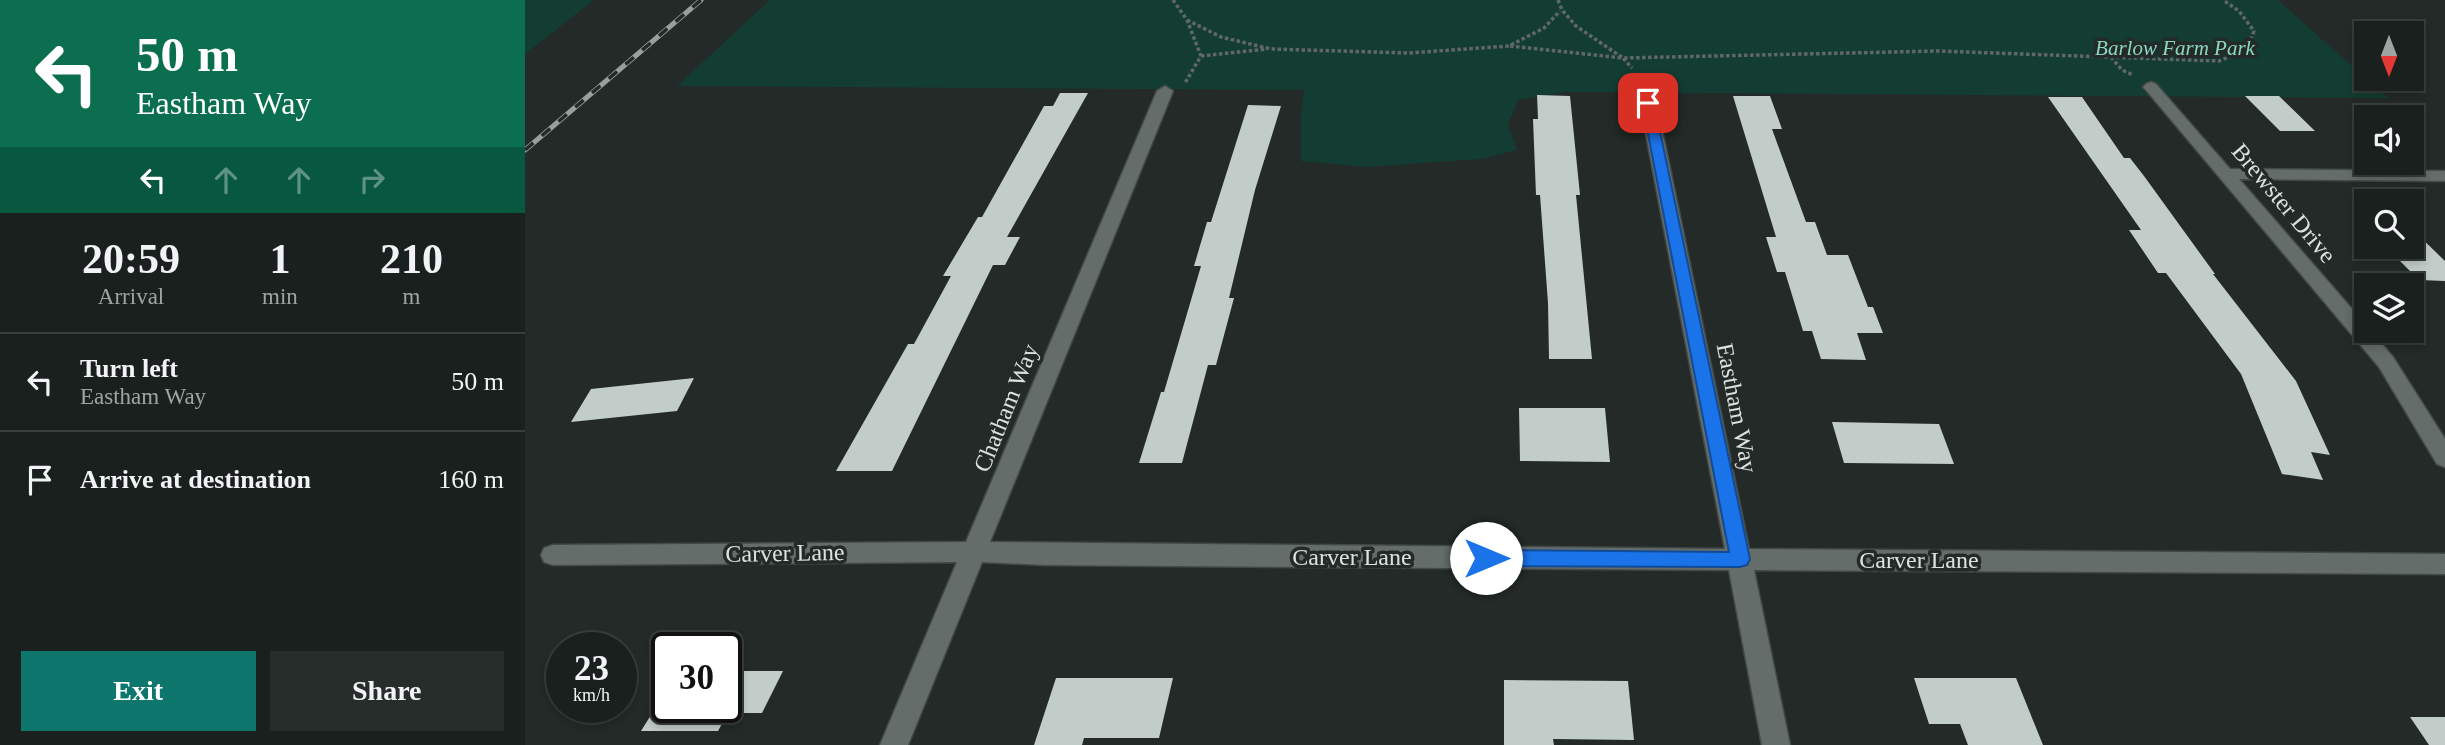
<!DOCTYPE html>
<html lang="en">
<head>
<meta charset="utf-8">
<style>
	:root { --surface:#1a201e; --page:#272d2b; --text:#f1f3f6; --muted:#9fa3a4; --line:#383e3c; --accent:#0f766e }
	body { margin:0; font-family:Georgia,serif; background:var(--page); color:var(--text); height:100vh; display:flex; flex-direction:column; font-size:26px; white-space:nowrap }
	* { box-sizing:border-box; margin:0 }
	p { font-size:23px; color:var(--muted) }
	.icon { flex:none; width:38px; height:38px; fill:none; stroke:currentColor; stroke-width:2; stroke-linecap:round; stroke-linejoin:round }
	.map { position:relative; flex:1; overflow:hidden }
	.panel { display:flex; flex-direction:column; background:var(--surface); width:525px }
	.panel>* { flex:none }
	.top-card { background:#0b6e4f; color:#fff; overflow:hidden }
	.needle { width:46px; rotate:180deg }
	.controls { position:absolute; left:1829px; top:21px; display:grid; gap:14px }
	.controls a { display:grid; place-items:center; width:70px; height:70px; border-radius:0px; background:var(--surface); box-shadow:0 4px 10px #0003,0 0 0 2px var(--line); font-size:35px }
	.speed { position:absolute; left:21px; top:632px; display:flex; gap:14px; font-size:35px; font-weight:700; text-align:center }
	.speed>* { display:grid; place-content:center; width:91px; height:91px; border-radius:50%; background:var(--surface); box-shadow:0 4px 10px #0003,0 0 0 2px var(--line); line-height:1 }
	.speed small { font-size:18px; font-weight:400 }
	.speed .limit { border:4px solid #111; border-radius:10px; background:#fff; color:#111 }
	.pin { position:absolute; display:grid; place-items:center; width:60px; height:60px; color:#fff; margin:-30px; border-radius:14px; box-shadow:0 4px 10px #0006 }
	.me { position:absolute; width:77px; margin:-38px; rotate:90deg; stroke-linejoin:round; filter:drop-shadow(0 0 5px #0008) }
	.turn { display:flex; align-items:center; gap:24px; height:147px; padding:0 21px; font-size:32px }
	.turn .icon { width:91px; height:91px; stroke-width:2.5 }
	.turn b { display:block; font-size:49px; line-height:60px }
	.lanes { display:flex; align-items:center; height:66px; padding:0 21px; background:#0003; justify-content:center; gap:35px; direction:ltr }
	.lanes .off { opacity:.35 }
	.eta { display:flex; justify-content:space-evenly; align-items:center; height:119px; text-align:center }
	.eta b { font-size:42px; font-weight:700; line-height:49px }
	.primary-button { display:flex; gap:14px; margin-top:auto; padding:14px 21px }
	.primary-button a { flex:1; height:80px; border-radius:0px; background:var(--accent); color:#fff; font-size:28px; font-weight:700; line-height:80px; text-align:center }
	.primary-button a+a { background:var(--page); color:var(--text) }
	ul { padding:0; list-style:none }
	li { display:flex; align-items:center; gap:21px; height:98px; padding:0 21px; border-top:2px solid var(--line) }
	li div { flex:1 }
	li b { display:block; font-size:26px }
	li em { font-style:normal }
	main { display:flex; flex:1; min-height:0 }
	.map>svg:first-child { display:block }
	.green { fill:#133d32 }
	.building { fill:#c2ccc8 }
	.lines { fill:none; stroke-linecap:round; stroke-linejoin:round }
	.minor-casing { stroke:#424947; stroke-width:3 }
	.path { stroke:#616766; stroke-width:3.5; stroke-dasharray:3.5 2.5; stroke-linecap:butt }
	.minor { fill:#646d6a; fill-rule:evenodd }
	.rail-casing { stroke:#999f9d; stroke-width:5 }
	.rail { stroke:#232a28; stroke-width:3.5; stroke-dasharray:11; stroke-linecap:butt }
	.route { fill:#1a73e8; stroke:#114b97; stroke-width:2 }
	.labels { text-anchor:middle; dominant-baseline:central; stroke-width:7; stroke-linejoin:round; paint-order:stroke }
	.far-park-label { font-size:21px; font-style:italic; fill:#8ad7c1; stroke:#232a28 }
	.street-label { font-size:24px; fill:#dde1e0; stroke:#232a28 }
</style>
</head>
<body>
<main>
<section class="panel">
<div class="top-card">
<div class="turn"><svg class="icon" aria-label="left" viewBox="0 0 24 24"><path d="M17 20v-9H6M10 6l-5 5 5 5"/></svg><div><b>50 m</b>Eastham Way</div></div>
<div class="lanes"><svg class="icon" aria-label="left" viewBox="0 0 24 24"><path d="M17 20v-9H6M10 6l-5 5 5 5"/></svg><svg class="icon off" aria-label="ahead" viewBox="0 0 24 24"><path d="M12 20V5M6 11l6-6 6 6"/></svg><svg class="icon off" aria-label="ahead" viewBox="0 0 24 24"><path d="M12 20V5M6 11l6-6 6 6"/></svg><svg class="icon off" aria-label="right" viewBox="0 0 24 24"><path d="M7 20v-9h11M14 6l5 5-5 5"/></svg></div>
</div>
<div class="eta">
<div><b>20:59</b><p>Arrival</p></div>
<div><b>1</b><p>min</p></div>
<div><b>210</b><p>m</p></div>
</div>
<ul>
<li><svg class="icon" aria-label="left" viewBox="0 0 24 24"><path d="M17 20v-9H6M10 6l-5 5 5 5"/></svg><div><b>Turn left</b><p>Eastham Way</p></div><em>50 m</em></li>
<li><svg class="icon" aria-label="arrive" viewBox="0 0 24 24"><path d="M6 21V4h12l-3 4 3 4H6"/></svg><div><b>Arrive at destination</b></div><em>160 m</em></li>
</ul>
<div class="primary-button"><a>Exit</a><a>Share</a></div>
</section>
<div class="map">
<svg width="1920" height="745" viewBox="0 0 1920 745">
	<rect width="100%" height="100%" fill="#232a28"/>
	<path class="green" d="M0,0h69l-69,54z
		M245,0h1508l110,98 -822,-6 -48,8 -10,25 9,25 -36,9 -115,8 -65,-6v-48l3,-23 -627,-4z"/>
	<path class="building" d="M535,93h28l-81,144h13l-15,28h-12l-101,206h-56l72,-127h6l37,-68h-8l35,-59h4l62,-111h9z
		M1012,95l33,1 10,99h-4l16,164h-43l-1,-56 -8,-108h-4l-3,-76h5z
		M1208,96h37l12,33h-10l34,93h9l12,33h21l20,52h5l10,26h-26l9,27 -45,-1 -9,-28h-9l-18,-59h-8l-11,-35h10z
		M1720,96h34l36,35h-35z
		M1523,97h34l42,61h6l14,18 71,98h-2l83,107 34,74 -19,-3 12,28 -41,-6 -41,-100 -75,-101h-8l-29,-43h12z
		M723,105l33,1 -26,84 -26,108h5l-18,67h-8l-26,98h-43l22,-71h3l37,-126h-7l13,-44h4z
		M1886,228l34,33v20l-26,-1 -33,-33h25z
		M169,378l-17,33 -106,11 20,-33z
		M994,408h86l5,54 -90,-1z
		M1307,422l107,2 15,40 -110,-1z
		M201,671h57l-21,42h-34l-10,18h-77l15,-24h70z
		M531,678h117l-14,60h-75l-2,7h-48z
		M1389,678h102l27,67h-75l-8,-21h-31z
		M979,680l124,1 6,59 -81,-1 1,6h-50z
		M1885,717h35v28h-16z"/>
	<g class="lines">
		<defs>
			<path id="minor" d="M1119,77l8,5 97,467 696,5v20l-691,-4 36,175h-28l-33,-175 -684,-5 -63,-3 -74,183h-28l77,-183 -404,3 -9,-3 -3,-7 3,-7 9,-3 413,-3 191,-451 8,-5 8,5 -183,451 735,7 -89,-467z
				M1626,82l5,2 74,85 215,2v10l-206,-2 127,146v6h5l22,26 52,82v28l-8,-3 -58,-97 -233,-277 -3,-3 3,-3z"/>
		</defs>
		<use href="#minor" class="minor-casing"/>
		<path class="path" d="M648,0l14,20 14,36 -16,27
			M1033,0l4,10 14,16 47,32 315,-7 281,10 28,-11 7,-19 -15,-20 -16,-11
			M662,20l34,17 50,12 138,4 100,-7 35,-18 16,-17
			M985,46l113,12 9,10
			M676,56l66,-7
			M1586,57l11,13 11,5"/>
		<use href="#minor" class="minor"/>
		<defs>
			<path id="rail" d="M0,150l176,-150"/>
		</defs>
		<use href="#rail" class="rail-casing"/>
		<use href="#rail" class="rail"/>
	</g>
	<path class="route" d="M1119,100l10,3 96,456 -3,6 -7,2 -254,-1 -6,-3 -3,-5 3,-6 6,-2 243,2 -87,-449z"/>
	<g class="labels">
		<g class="far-park-label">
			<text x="1650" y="48">Barlow Farm Park</text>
		</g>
		<g class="street-label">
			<text transform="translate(1759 203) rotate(50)">Brewster Drive</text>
			<text transform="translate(481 408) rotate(-68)">Chatham Way</text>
			<text transform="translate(1212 408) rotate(79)">Eastham Way</text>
			<text transform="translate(260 553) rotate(-1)">Carver Lane</text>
			<text x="827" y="557">Carver Lane</text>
			<text x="1394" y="560">Carver Lane</text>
		</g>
	</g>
</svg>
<div class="controls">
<a><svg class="needle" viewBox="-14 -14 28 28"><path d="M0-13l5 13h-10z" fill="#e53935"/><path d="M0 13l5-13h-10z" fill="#9fa3a4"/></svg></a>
<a><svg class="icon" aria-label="sound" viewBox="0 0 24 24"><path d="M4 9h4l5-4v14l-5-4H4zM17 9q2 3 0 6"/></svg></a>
<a><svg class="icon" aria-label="search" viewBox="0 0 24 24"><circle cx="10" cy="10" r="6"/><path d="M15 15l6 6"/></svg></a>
<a><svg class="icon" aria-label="layers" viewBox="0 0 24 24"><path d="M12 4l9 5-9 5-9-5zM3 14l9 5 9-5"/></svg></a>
</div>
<div class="speed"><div>23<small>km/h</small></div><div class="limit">30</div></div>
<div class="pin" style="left:1123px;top:103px;background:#d93025"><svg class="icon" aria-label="arrive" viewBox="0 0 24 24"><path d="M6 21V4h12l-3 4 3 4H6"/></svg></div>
<svg class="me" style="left:961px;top:558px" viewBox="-20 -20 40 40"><circle r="19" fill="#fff"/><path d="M0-13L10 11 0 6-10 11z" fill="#1a73e8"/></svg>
</div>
</main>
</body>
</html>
